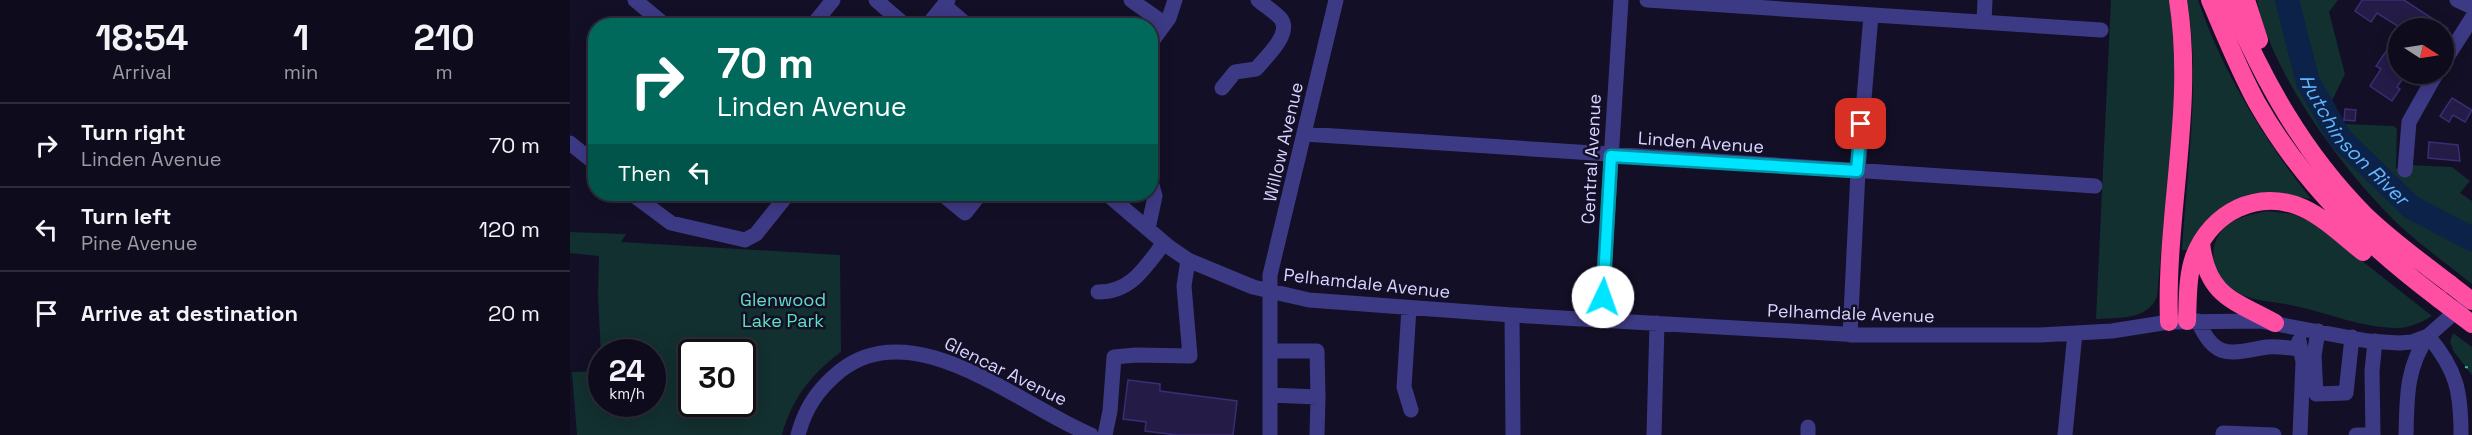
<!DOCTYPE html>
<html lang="en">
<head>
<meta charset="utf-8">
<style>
	:root { --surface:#0e0b1c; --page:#1c1929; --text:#f1f3f6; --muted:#9b9ba3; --line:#2e2b3b }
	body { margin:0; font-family:"Space Grotesk",sans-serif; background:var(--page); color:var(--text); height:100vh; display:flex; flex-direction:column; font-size:22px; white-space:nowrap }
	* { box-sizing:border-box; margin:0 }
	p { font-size:20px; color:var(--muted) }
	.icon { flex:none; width:33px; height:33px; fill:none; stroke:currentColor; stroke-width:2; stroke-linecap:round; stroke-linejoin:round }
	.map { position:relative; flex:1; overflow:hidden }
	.side { display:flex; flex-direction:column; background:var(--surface); width:570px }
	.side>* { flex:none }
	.banner { position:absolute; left:18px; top:18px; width:570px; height:183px; border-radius:24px; box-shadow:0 3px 15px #0003,0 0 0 2px var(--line); background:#00695c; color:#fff; overflow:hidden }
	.needle { width:39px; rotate:102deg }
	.controls { position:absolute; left:1818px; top:18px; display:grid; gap:12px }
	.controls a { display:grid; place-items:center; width:66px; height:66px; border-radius:50%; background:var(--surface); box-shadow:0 3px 15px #0003,0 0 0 2px var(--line); font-size:30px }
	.speed { position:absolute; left:18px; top:339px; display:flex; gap:12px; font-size:30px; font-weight:700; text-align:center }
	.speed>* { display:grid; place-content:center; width:78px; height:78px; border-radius:50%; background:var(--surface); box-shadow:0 3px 15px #0003,0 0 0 2px var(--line); line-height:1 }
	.speed small { font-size:15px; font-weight:400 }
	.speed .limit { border:3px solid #111; border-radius:9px; background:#fff; color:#111 }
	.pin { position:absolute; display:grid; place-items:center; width:51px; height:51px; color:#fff; margin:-26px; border-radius:12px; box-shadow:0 3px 9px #0006 }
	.me { position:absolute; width:66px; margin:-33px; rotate:3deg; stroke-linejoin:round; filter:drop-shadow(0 0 4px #0008) }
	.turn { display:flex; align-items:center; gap:21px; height:126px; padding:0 30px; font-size:27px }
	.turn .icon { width:78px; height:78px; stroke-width:2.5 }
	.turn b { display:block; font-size:42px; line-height:51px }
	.then { display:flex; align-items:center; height:57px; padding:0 30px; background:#0003; gap:12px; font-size:22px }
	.eta { display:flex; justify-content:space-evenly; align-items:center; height:102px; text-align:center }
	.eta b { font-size:36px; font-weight:700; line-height:42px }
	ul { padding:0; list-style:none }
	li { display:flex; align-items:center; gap:18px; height:84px; padding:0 30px; border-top:2px solid var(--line) }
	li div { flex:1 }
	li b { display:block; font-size:22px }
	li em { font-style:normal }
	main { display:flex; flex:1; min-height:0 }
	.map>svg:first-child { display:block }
	.green { fill:#12302f; fill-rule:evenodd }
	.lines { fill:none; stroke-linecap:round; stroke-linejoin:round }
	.river { stroke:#0c2248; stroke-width:24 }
	.building { fill:#241b47; stroke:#3b2d73; stroke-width:1.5 }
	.path { stroke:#2fb8b0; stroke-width:2; stroke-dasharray:3 4.5; stroke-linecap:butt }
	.minor { stroke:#3d3a85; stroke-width:15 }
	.highway { stroke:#ff4fa3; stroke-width:18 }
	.highway-bridge { stroke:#ff4fa3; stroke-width:18 }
	.route-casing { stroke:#0095a6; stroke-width:15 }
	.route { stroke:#00e5ff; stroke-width:10 }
	.labels { text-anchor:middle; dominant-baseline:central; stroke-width:5; stroke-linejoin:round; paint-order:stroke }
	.street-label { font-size:18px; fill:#d9d4ff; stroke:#130f26 }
	.park-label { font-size:18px; fill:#5fe0c0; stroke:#130f26 }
	.water-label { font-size:20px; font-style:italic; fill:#62b6ff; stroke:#130f26 }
</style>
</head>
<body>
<main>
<section class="side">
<div class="eta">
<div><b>18:54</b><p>Arrival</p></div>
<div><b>1</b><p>min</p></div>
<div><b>210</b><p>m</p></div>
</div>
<ul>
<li><svg class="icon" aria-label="right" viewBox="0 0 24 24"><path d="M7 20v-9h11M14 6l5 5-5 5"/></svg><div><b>Turn right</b><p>Linden Avenue</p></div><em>70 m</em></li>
<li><svg class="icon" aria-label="left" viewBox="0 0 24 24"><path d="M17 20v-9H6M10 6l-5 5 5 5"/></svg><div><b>Turn left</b><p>Pine Avenue</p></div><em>120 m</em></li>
<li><svg class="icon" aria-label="arrive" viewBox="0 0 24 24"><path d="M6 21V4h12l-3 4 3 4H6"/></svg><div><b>Arrive at destination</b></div><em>20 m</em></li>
</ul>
</section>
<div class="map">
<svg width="1902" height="435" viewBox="0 0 1902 435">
	<rect width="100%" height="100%" fill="#130f26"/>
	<path class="green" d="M1541,0h61l6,69 -6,111 -8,38 -7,79c-11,24 -37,20 -61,22z
		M1617,0h11c25,73 66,139 113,199l-45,-6 -76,57h-8c5,-81 19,-171 5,-250z
		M1687,0h81l-9,12 16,62 -18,37 17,13 50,2 3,3 -1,39 13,8 1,-11 42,2 18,14 -10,12 12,8v83c-24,-19 -50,-38 -72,-58 -53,-50 -130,-153 -143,-226z
		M1697,211l25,3 22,9 118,93c-10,6 -23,12 -34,12 -37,0 -69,-15 -103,-22 -21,-5 -44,-4 -62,-16 -23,-16 -28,-48 -4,-66 11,-8 25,-10 38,-13z
		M0,232l56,2 -5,8 219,13 1,97c-29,21 -50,48 -59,83h-205l-5,-63 29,-1 1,33h50v-52h-50l-1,3 -3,-59 1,-40 -29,-3zM122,352h50v52h-50z
		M1883,333l19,14v28l-18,-23 -4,-10z"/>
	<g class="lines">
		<path class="river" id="s1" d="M1717,0l21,82 32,56 71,69 61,32"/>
	</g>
	<path class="building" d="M1792,0h42l43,28h-46l-24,-15 -6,9 -16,-11z
		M1828,42v32h8l-9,13 3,2 -8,12 -22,-15 11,-17 -5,-3 11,-16 4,3z
		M1882,98l20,12 -7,12 -12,-7 -4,7 -9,-6z
		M1775,109l11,1 -1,11 -11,-1z
		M1859,142l29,3 2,16 -32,-3z
		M558,380l32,4v7l77,10 -4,34h-56l-32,-4 1,-9 -23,-3z"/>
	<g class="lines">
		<path class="path" d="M1895,367l7,1"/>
		<path class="minor" d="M65,0l31,26
			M306,0l30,26
			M561,0l34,24
			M1077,0l454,30
			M1887,0l15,7
			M374,5l24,21
			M1414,22l1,-22
			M242,26l21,-26
			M357,26l21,-26
			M580,44l19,-26 6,-18
			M1874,62l28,-44
			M652,88l13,-16 21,-3c9,-11 36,-35 25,-50 -6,-7 -16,-13 -23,-19
			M734,134l791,52
			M0,143l26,21
			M1835,170l4,-48 27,-48
			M62,194l39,29 74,17 11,-6 32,-40
			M372,194l23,19 15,-19
			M537,194l62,53 19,13 65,27 56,13 203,15 348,20h180l72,-4 57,-9 91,-1 108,20 31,2 13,-1 16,-6 35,-31
			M578,229l7,-33 -5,-18
			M528,292c34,0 47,-25 66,-49
			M839,308l-5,79 7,23
			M942,315l1,120
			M1031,320l20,-320
			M1628,321c17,40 33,32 69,26 10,-1 23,1 33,2
			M1748,331l-4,25 2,38 30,-1 6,-56
			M1280,335l8,-164 13,-156
			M1858,336c29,34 33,56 33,99
			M1729,341l4,21 -3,73
			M700,351h47l1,46
			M700,395l48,2 -1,38
			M228,435c7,-27 20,-46 42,-64 74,-59 179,34 251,64
			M535,435l5,-24 4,-54 22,-2 54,1 -6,-70 4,-26
			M700,435v-160l66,-275
			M1084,435l3,-112
			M1238,435v-8
			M1495,435l10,-102
			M1653,435v-2l51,2
			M1786,435h17
			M1803,435l-1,-64 3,-30
			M1836,435c1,-38 0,-67 22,-99"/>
		<path class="highway" d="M1640,0c15,35 29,70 47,103 46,81 109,141 182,196
			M1659,0c34,80 74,153 136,215 26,25 56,47 85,69
			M1676,0l13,40
			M1631,243c6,53 32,57 74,80
			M1617,321c1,-21 0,-44 7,-64 17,-45 64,-69 109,-49 22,10 41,29 60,44
			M1599,322c-4,-107 26,-214 9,-322"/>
		<path class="highway-bridge" d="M1880,284l22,17
			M1869,299l33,25"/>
	</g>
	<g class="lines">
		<defs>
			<path id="route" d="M1033,297l8,-141 246,15 4,-47"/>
		</defs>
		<use href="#route" class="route-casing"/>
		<use href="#route" class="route"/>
	</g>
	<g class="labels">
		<g class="street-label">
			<text transform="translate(713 142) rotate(-77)">Willow Avenue</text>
			<text transform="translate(1131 142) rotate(4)">Linden Avenue</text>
			<text transform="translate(1021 159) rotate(-87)">Central Avenue</text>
			<text transform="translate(797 283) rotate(6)">Pelhamdale Avenue</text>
			<text transform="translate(1281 313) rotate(2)">Pelhamdale Avenue</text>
			<text transform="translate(436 371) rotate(26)">Glencar Avenue</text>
		</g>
		<g class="park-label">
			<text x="213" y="299">Glenwood<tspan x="213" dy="21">Lake Park</tspan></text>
		</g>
		<g class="water-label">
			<text stroke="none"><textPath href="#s1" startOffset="159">Hutchinson River</textPath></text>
		</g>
	</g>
</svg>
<div class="controls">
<a><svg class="needle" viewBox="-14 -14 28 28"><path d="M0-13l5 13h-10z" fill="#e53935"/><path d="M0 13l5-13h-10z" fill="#9b9ba3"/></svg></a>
</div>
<div class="speed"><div>24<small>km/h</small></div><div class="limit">30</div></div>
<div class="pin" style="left:1291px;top:124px;background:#d93025"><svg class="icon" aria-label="arrive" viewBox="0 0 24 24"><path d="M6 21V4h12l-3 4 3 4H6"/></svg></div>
<svg class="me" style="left:1033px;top:297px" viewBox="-20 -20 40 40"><circle r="19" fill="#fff"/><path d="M0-13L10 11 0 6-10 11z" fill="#00e5ff"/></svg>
<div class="banner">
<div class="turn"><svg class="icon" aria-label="right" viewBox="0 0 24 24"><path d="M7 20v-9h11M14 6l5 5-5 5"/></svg><div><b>70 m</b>Linden Avenue</div></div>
<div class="then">Then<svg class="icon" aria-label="left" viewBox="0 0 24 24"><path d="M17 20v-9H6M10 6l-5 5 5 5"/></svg></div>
</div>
</div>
</main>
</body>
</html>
